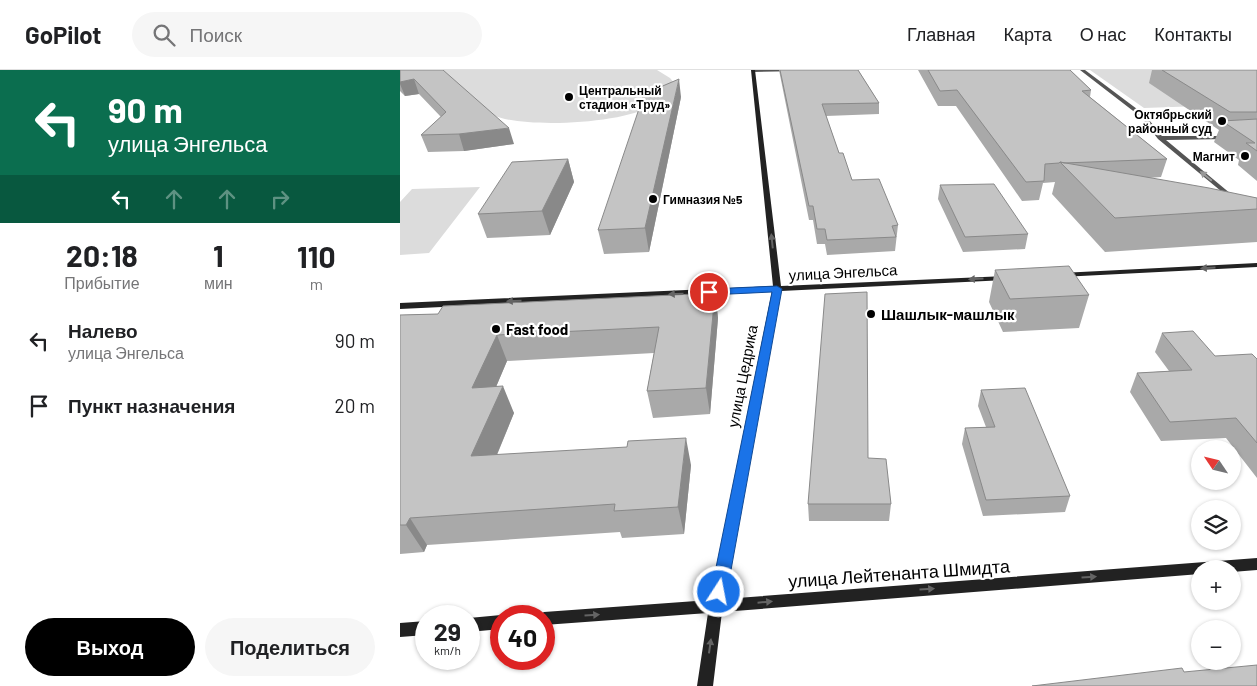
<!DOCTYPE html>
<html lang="ru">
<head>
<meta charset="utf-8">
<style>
	:root { --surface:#fff; --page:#f6f6f6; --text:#202124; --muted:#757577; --line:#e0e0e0; --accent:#000 }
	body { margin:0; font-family:Barlow,sans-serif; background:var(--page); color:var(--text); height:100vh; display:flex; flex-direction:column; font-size:19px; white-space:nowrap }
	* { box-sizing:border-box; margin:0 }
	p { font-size:16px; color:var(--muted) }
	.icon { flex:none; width:28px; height:28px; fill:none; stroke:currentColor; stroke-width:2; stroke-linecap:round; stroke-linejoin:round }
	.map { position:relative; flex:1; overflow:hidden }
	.sheet { display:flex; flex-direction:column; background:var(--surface); width:400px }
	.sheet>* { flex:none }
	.top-card { background:#0b6e4f; color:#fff; overflow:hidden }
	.needle { width:32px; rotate:305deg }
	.fabs { position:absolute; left:791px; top:370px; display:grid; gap:10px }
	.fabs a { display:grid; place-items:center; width:50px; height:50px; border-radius:50%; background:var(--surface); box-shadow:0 1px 4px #0004; font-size:25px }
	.speed { position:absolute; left:15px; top:535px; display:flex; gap:10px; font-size:25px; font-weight:700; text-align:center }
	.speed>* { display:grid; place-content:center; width:65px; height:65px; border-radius:50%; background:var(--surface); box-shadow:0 1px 4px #0004; line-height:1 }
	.speed small { font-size:12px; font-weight:400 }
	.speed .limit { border:8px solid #d22; background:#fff; color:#111 }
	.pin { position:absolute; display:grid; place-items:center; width:42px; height:42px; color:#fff; margin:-21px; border:2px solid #fff; border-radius:50%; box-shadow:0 1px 5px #0007 }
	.me { position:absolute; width:55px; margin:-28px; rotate:11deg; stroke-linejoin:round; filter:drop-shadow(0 0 4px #0008) }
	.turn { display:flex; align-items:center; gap:18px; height:105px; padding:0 25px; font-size:22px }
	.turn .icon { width:65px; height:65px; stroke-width:2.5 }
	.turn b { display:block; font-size:35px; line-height:42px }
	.lanes { display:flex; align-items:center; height:48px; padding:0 25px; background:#0003; justify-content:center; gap:25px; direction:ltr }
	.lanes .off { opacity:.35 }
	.eta { display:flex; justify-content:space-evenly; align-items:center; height:85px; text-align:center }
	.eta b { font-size:30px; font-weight:700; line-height:35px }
	.primary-button { display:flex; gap:10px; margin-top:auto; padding:10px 25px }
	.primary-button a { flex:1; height:58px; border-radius:30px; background:var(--accent); color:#fff; font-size:20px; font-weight:700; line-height:58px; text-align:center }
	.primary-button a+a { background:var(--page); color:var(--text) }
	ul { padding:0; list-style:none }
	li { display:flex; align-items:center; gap:15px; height:65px; padding:0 25px }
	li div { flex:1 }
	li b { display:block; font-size:19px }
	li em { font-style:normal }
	header { display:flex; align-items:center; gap:30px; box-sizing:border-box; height:70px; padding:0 25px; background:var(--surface); border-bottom:1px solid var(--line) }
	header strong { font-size:24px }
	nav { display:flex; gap:28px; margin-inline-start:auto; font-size:18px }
	.search { width:350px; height:45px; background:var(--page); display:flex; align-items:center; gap:12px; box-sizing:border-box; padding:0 18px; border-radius:28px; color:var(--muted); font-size:19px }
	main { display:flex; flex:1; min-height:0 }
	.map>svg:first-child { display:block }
	.green { fill:#dcdcdc }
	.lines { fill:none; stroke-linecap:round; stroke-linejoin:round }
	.street { fill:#555; fill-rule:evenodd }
	.secondary { fill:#222; fill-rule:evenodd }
	.wall { fill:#a9a9a9 }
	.shaded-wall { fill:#898989 }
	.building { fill:#c4c4c4; stroke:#898989 }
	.oneway { fill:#999 }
	.oneway2 { fill:#646464 }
	.route { fill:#1a73e8; stroke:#114b97 }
	.poi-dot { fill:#000; stroke:#fff; stroke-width:2 }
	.labels { text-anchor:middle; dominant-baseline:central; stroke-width:4.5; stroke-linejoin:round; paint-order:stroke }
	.far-poi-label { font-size:12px; font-weight:bold; fill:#000; stroke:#fff; text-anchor:start }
	.street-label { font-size:15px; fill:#000; stroke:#fff }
	.poi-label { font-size:15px; font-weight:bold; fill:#000; stroke:#fff; text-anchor:start }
	.near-street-label { font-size:18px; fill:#000; stroke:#fff }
</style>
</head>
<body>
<header>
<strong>GoPilot</strong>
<div class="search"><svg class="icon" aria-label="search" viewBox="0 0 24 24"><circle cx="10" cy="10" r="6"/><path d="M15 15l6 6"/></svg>Поиск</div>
<nav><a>Главная</a><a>Карта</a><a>О нас</a><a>Контакты</a></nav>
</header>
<main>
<section class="sheet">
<div class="top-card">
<div class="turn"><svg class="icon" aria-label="left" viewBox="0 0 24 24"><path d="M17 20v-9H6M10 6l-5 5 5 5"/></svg><div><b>90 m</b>улица Энгельса</div></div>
<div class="lanes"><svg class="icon" aria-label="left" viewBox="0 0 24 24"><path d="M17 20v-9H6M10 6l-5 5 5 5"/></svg><svg class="icon off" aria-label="ahead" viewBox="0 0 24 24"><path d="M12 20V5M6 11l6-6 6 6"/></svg><svg class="icon off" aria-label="ahead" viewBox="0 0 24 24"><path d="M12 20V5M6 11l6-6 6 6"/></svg><svg class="icon off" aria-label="right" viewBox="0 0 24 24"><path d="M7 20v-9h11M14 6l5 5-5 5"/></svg></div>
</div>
<div class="eta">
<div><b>20:18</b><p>Прибытие</p></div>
<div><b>1</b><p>мин</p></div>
<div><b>110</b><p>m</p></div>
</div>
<ul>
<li><svg class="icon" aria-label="left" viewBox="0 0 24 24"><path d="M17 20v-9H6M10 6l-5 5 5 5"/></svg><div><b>Налево</b><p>улица Энгельса</p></div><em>90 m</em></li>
<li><svg class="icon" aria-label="arrive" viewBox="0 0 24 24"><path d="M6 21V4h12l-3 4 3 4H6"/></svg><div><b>Пункт назначения</b></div><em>20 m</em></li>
</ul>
<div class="primary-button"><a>Выход</a><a>Поделиться</a></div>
</section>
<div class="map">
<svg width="857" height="616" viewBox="0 0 857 616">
	<rect width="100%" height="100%" fill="#fff"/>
	<path class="green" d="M40,0h217l13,8 4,5c-7,7 -14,16 -22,22 -26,19 -131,24 -159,10 -14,-8 -39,-34 -53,-45z
		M690,0h167v34l-113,4z
		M80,117l-51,66 -29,2v-53l12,-13z"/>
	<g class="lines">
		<path class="street" d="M351,0h54l-2,1 -50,1z
			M680,0h5l60,45 17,21h69v2l-2,1 -63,1 71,59v2h-4l-75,-62 -17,-22z"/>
		<path class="secondary" d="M351,0h4l26,216 225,-10 4,2 -4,2 -225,11 -57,308 533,-41v12l-25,2v-3h-32v5l-478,38 -9,74h-16l11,-73 -164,12v-9h-6l6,-4 166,-12 62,-309 -372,18v-6l373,-17z
			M857,193v4l-196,10 -4,-2 4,-2z
			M101,545l2,1h-2v13l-32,3v-14z
			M26,551v14l-26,2v-14z"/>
	</g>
	<path class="wall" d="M0,0l114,74 -50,7 -36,1 -7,-17 20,-18 -22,-23 -14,2 -5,-5z
		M379,0h79l21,33v11l-53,2 13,37 13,27 46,45 -3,26 -68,4 -2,-11h-8l-4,-24h-4z
		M518,0h152l21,20 -1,7 77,62 -6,18 -13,1 109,20v44l-152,10 -53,-58 3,-12 -12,1 -4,17 -17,1 -66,-95h-18z
		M752,0h105v111l-19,-16 1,-5 -25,-18 5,-12 -70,-47z
		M281,27l-32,155 -45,2 -6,-24z
		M168,89l6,23 -24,53 -63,3 -9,-24z
		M540,115l88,49 -3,15 -62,3 -25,-53z
		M595,200l94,25 -10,33 -76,4 -14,-30z
		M315,223l3,25 -8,96 -57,4 -6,-27 7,-38 -147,8 -11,26 18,26 -17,42 194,10 -7,69 -62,4 -2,-6 -193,13 -3,7 -24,2v-239l38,-1z
		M762,263l53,23 42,3v119l-31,-40 -65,3 -31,-49 7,-19 32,-2 -14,-19z
		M581,320l89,106 -5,16 -82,4 -21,-72 3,-16 21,-1 -8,-21z
		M468,388l23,46 -2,17h-80l-1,-17z"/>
	<path class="shaded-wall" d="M14,9l5,15 -14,2 -5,-12v-2z
		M279,9l2,18 -32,155 -4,-24z
		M109,58l5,16 -50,7 -5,-17z
		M168,89l6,23 -24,53 -8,-24z
		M315,223l3,25 -8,96 -4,-26z
		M97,265l10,26 -23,54 -12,-27z
		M103,316l11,27 -29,70 -14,-27z
		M286,368l5,27 -7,69 -6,-27z
		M10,448l17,27 -3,7 -18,-27z"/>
	<path class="building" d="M0,0h43l66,58 -50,6 -38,1 25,-23 -32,-33 -14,3z
		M380,0h78l21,33 -57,1 17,49h4l9,27 27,-1 19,46 -6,1 4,11 -69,3 -2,-11h-8l-4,-23h-4z
		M528,0h142l21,20 -9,1 85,68 -103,4 -4,-1 -1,1 -14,1 -1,17 -18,1 -69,-92 -17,1z
		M762,0h95v42h-27z
		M279,9l-34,149 -47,2 46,-136z
		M857,49v32l-11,-8h9l-33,-22z
		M168,89l-26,52 -64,3 34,-52z
		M660,92l149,26 48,10v11l-142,9z
		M594,114l34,50 -63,3 -25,-52z
		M669,196l20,29 -79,4 -15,-29z
		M467,222l1,166 18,1 5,45h-83l17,-210z
		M315,223l-9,95 -59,3 12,-64 -162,8 -25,53 31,-2 -32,70 156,-9 1,-6 58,-3 -8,69 -64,4 1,-7 -205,14 -4,7h-6v-210l38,-1 5,-8z
		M793,261l22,25 37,-2 5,5v84l-21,-25 -66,4 -33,-49 55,-3 -30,-37z
		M625,318l45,108 -84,4 -21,-72 30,-1 -14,-37z
		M857,595v21h-225l150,-18 2,4z"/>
	<defs><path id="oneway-solid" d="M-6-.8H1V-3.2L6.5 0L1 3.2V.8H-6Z" transform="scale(1.25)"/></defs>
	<use class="oneway" href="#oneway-solid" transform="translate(806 106) rotate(-141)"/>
	<g class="oneway2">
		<use href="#oneway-solid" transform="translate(372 171) rotate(-96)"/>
		<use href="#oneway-solid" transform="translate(808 198) rotate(177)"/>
		<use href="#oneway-solid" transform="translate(576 209) rotate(177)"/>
		<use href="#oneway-solid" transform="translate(276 224) rotate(178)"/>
		<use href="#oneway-solid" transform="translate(114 231) rotate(178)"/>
		<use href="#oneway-solid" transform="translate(689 507) rotate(-4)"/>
		<use href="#oneway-solid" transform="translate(527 519) rotate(-4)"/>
		<use href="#oneway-solid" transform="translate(365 532) rotate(-5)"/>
		<use href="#oneway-solid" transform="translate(192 545) rotate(-4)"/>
		<use href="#oneway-solid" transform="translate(310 576) rotate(-82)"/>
	</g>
	<path class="route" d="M377,216l5,3 -55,303 -3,5 -5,2 -6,-2 -2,-5 61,-300 -63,3 -5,-3 5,-3z"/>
	<g class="poi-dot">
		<circle cx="169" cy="27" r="5"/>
		<circle cx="822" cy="51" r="5"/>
		<circle cx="845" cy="86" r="5"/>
		<circle cx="253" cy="129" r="5"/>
		<circle cx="471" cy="244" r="5"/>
		<circle cx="96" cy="259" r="5"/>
	</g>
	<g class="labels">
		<g class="far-poi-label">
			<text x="179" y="20">Центральный<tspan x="179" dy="14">стадион «Труд»</tspan></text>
			<text x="812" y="44" text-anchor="end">Октябрьский<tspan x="812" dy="14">районный суд</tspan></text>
			<text x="835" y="86" text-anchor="end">Магнит</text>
			<text x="263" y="129">Гимназия №5</text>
		</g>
		<g class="street-label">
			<text transform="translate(443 202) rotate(-3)">улица Энгельса</text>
			<text transform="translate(342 306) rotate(-79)">улица Цедрика</text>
		</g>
		<g class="poi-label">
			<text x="481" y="244">Шашлык-машлык</text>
			<text x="106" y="259">Fast food</text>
		</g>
		<g class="near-street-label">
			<text transform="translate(499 503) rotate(-4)">улица Лейтенанта Шмидта</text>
		</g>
	</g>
</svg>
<div class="fabs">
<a><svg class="needle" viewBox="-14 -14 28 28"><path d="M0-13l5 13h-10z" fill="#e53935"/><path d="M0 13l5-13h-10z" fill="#757577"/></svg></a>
<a><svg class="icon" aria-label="layers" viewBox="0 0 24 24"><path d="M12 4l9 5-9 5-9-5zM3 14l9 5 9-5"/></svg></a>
<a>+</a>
<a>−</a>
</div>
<div class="speed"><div>29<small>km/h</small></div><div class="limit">40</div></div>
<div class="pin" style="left:309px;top:222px;background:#d93025"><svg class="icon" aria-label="arrive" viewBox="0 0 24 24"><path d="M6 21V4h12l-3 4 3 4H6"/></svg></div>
<svg class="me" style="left:319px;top:522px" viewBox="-20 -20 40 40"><circle r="17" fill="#1a73e8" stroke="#fff" stroke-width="3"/><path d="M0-11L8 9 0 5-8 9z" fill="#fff"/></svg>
</div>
</main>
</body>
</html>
